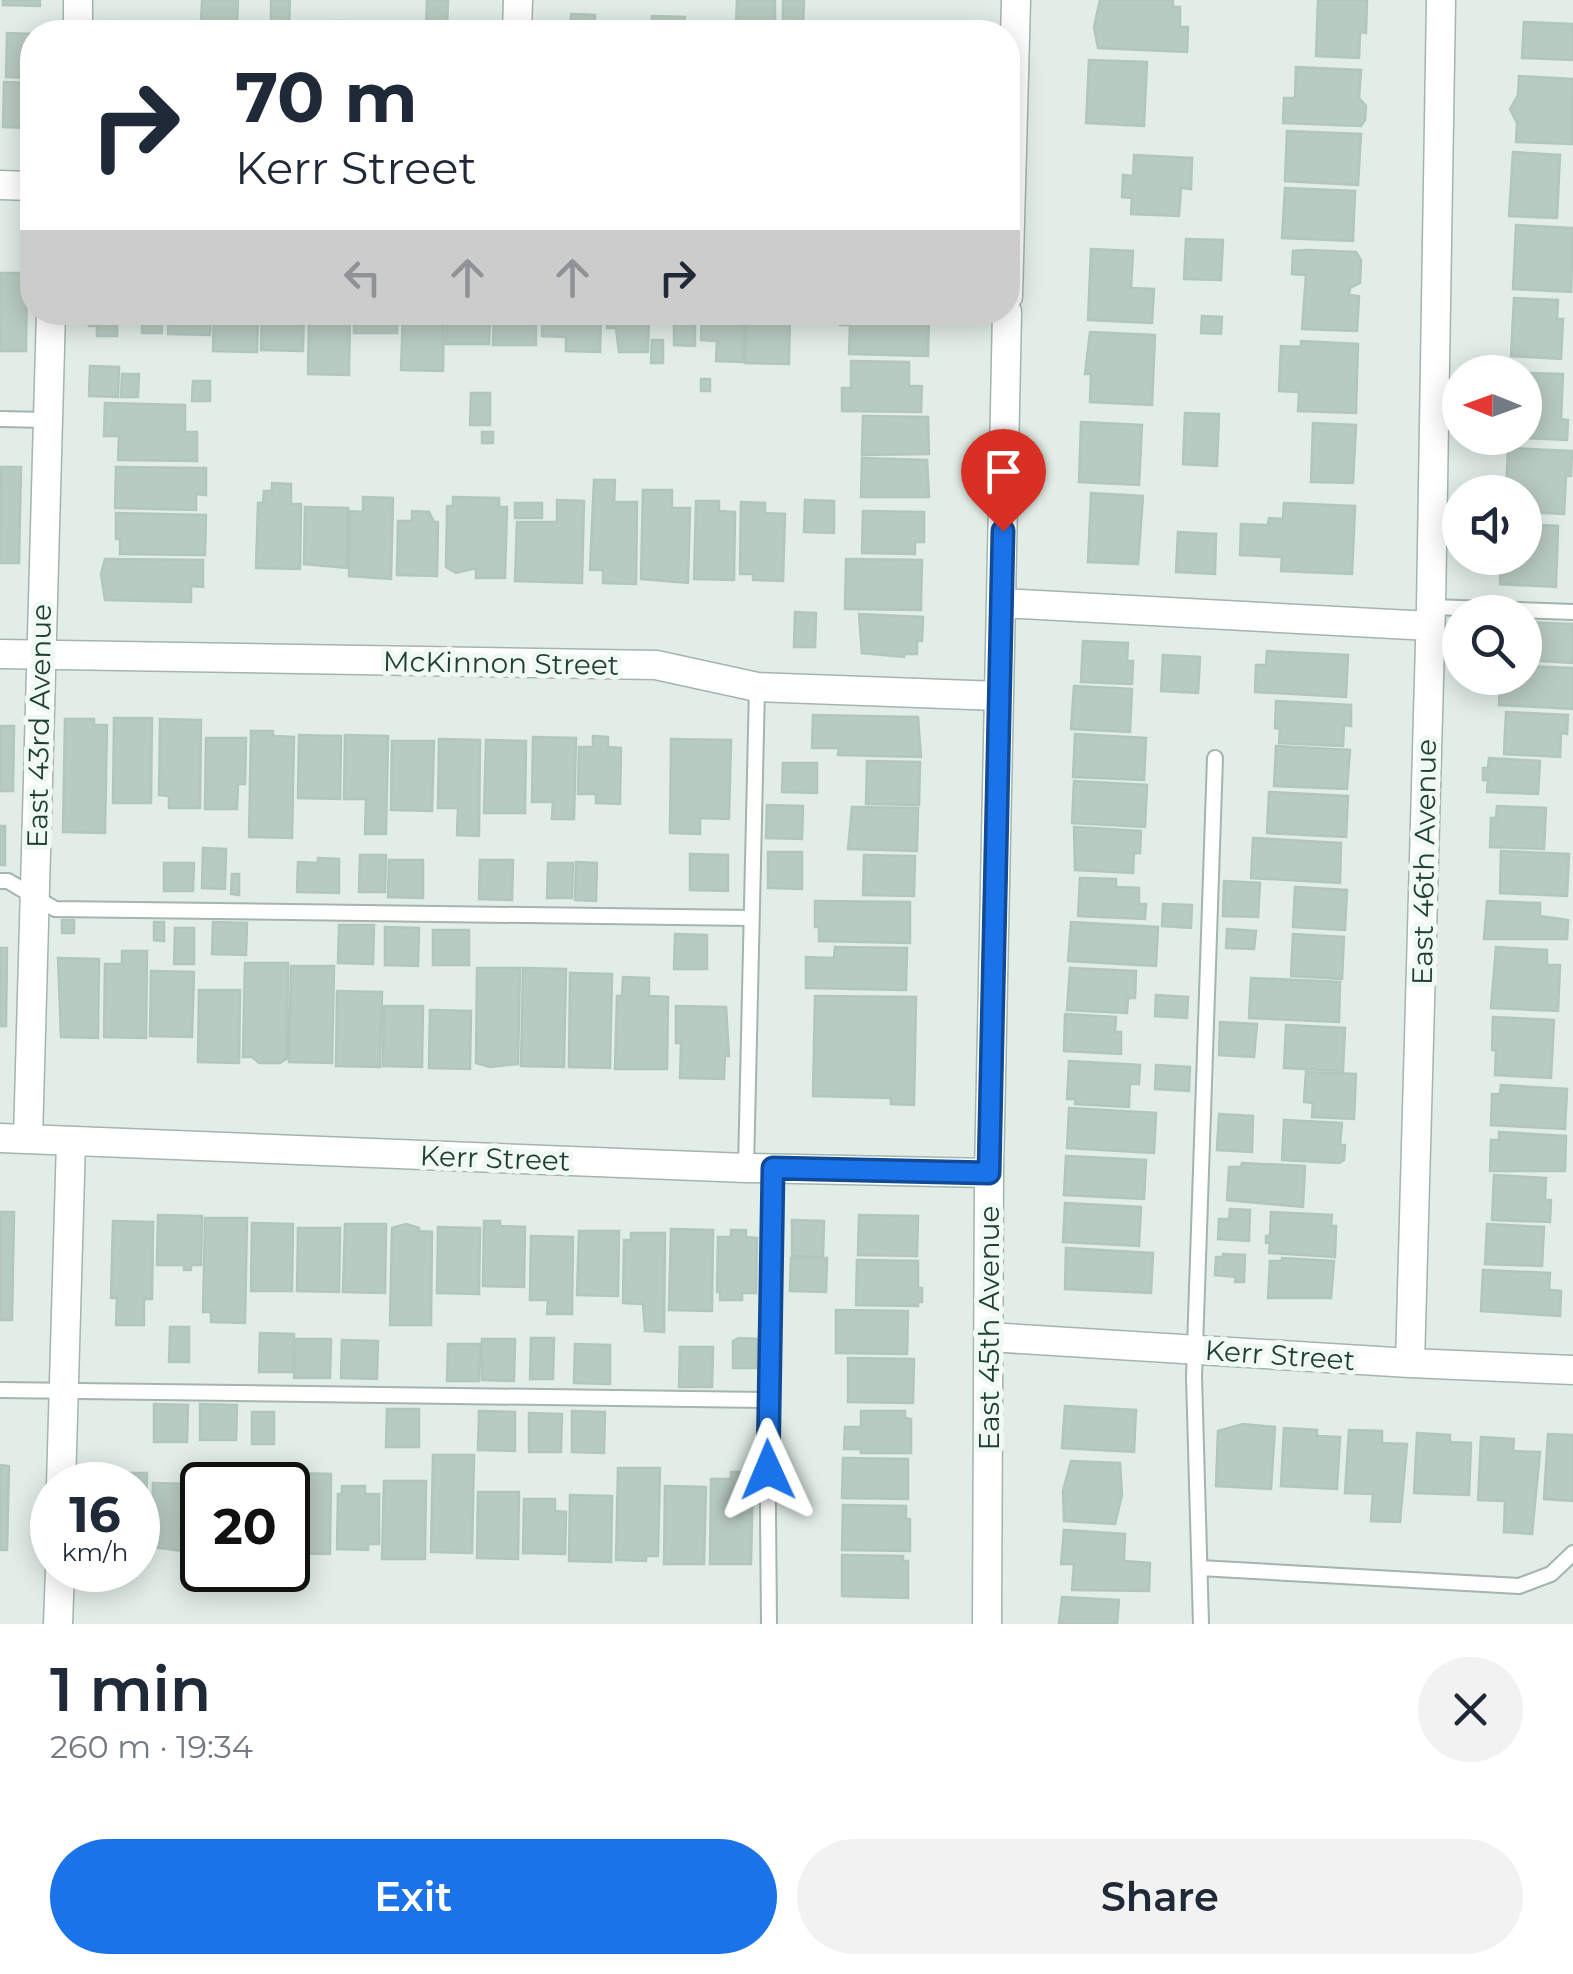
<!DOCTYPE html>
<html lang="en">
<head>
<meta charset="utf-8">
<style>
	:root { --surface:#fff; --page:#f2f2f3; --text:#1f2937; --muted:#747a83; --accent:#1a73e8 }
	body { margin:0; font-family:Montserrat,sans-serif; background:var(--page); color:var(--text); height:100vh; display:flex; flex-direction:column; font-size:38px; white-space:nowrap }
	* { box-sizing:border-box; margin:0 }
	p { font-size:32px; color:var(--muted) }
	.icon { flex:none; width:55px; height:55px; fill:none; stroke:currentColor; stroke-width:2; stroke-linecap:round; stroke-linejoin:round }
	.map { position:relative; height:1624px; overflow:hidden }
	.drawer { display:flex; flex-direction:column; background:var(--surface); flex:1 }
	.drawer>* { flex:none }
	.banner { position:absolute; left:20px; top:20px; width:1000px; height:305px; border-radius:40px; box-shadow:0 5px 25px #0003; background:#fff; color:var(--text); overflow:hidden }
	.needle { width:65px; rotate:271deg }
	.fabs { position:absolute; left:1442px; top:355px; display:grid; gap:20px }
	.fabs a { display:grid; place-items:center; width:100px; height:100px; border-radius:50%; background:var(--surface); box-shadow:0 5px 25px #0003; font-size:50px }
	.speed { position:absolute; left:30px; top:1462px; display:flex; gap:20px; font-size:50px; font-weight:700; text-align:center }
	.speed>* { display:grid; place-content:center; width:130px; height:130px; border-radius:50%; background:var(--surface); box-shadow:0 5px 25px #0003; line-height:1 }
	.speed small { font-size:25px; font-weight:400 }
	.speed .limit { border:5px solid #111; border-radius:15px; background:#fff; color:#111 }
	.pin { position:absolute; display:grid; place-items:center; width:85px; height:85px; color:#fff; margin:-102px -42px; border-radius:50% 50% 50% 0; rotate:-45deg; box-shadow:0 0 10px #0007 }
	.pin .icon { rotate:45deg }
	.me { position:absolute; width:110px; margin:-55px; rotate:359deg; stroke-linejoin:round; filter:drop-shadow(0 0 8px #0008) }
	.turn { display:flex; align-items:center; gap:35px; height:210px; padding:0 50px; font-size:45px }
	.turn .icon { width:130px; height:130px; stroke-width:2.5 }
	.turn b { display:block; font-size:70px; line-height:85px }
	.lanes { display:flex; align-items:center; height:95px; padding:0 50px; background:#0003; justify-content:center; gap:50px; direction:ltr }
	.lanes .off { opacity:.35 }
	.round { display:grid; place-items:center; flex:none; width:105px; height:105px; border-radius:52px; background:var(--page) }
	.head { display:flex; align-items:center; justify-content:space-between; height:170px; padding:0 50px }
	h1 { font-size:60px; font-weight:600; line-height:75px }
	.cta { display:flex; gap:20px; margin-top:auto; padding:20px 50px }
	.cta a { flex:1; height:115px; border-radius:60px; background:var(--accent); color:#fff; font-size:40px; font-weight:600; line-height:115px; text-align:center }
	.cta a+a { background:var(--page); color:var(--text) }
	.map>svg:first-child { display:block }
	.building { fill:#b8cbc1; stroke:#b2c7bc; stroke-width:2.5 }
	.lines { fill:none; stroke-linecap:round; stroke-linejoin:round }
	.service-casing { stroke:#a3b5ad; stroke-width:18 }
	.minor-casing { stroke:#a3b5ad; stroke-width:31 }
	.service { stroke:#fff; stroke-width:14 }
	.minor { stroke:#fff; stroke-width:28 }
	.route-casing { stroke:#114b97; stroke-width:25 }
	.route { stroke:#1a73e8; stroke-width:18 }
	.labels { text-anchor:middle; dominant-baseline:central; stroke-width:10; stroke-linejoin:round; paint-order:stroke }
	.street-label { font-size:28px; fill:#1f3f33; stroke:#f1f9f4 }
</style>
</head>
<body>
<div class="map">
<svg width="1573" height="1624" viewBox="0 0 1573 1624">
	<rect width="100%" height="100%" fill="#e1ede6"/>
	<path class="building" d="M3,0h37v6l-37,-1z
		M202,0h36l-1,23 -36,-1z
		M271,0h19l-1,27h-18z
		M427,0h21l-1,27h-21z
		M737,0h38v27l-39,-1z
		M783,0h21l-1,26h-20z
		M1100,0h73v7h7v20h8l-1,25 -89,-4 -4,-21z
		M1318,0h49l-1,33 -6,-1 -1,26 -43,-2z
		M571,14l24,1v17h-25z
		M652,16l33,1v15h-34z
		M112,21l39,1v10h-40z
		M337,21l39,1v10h-39z
		M1524,22l49,2v36l-51,-2z
		M931,24l34,1 -1,7h-33z
		M292,25h39v7h-39z
		M381,26l39,2v4h-39z
		M157,28l39,1v3h-39z
		M7,33l25,1v44l-26,-1z
		M1089,60l58,2 -3,64 -58,-3z
		M1296,67l65,3 -2,28 7,8 -1,14 -4,6 -78,-3 1,-25h11z
		M1519,76l54,3 -1,65 -56,-2 1,-19 -7,-14 8,-14z
		M4,82l28,1v45l-29,-1z
		M1287,131l74,3 -3,51 -73,-4z
		M1513,152l47,3 -3,63 -48,-2z
		M1134,155l58,3 -1,31 -10,-1 -2,28 -48,-2 1,-16 -10,-1 1,-22 10,1z
		M1285,188l70,3 -2,50 -71,-3z
		M1516,225l57,3 -2,64 -58,-3z
		M1186,239l37,1 -2,40 -37,-1z
		M1091,249l42,2 -2,37 23,1 -2,34 -64,-3z
		M1307,250l49,2 5,8 -1,23 -10,5 -1,7 10,1 -2,35 -55,-2 4,-54 -14,-1 1,-23z
		M0,273h27l-1,78h-26z
		M1514,298l44,2 -1,19h6l-2,40 -50,-3z
		M79,312h38v24h-20v-10h-8v-12z
		M125,312h37v21h-20v-11l-18,-1z
		M168,312h43l-1,23 -42,-1z
		M214,312h44l-1,40 -44,-1z
		M262,312h42l-1,39 -42,-1z
		M309,312h41l-1,63 -41,-1z
		M354,312h44l-1,21h-43z
		M403,312h41l-1,59 -42,-1z
		M447,312h43l-1,32h-43z
		M494,312h42v33h-43z
		M542,312h59l-1,40 -34,-1v-14l-24,-1z
		M607,312h42l-1,40h-29l-3,-24h-9z
		M654,312h41v34l-21,-1v-21l-8,-1v-8z
		M702,312h42l-1,50 -27,-1 1,-20 -16,-1z
		M746,312h44l-1,52 -44,-1z
		M841,312h88l-1,44 -79,-2 1,-29h-10z
		M1202,316l20,1 -1,17 -20,-1z
		M1090,332l65,3 -3,70 -62,-3 1,-28h-6z
		M652,340h11v23h-12z
		M1301,341l57,3 -2,69 -58,-2 1,-19 -20,-1 2,-45 20,1z
		M851,361l58,1v24h13l-1,26 -79,-1v-23h9z
		M90,366l29,1 -1,30 -29,-1z
		M1525,373l38,1 -2,45 7,1 -1,20 -43,-2z
		M122,374h17l-1,23h-17z
		M701,379h9v12h-9z
		M193,381h17v20h-18z
		M471,393h19v32h-20z
		M105,403l80,2v27h12v29l-79,-1 1,-24h-15z
		M1185,413l34,1 -2,52 -34,-2z
		M863,416l65,1 1,37 -67,1z
		M1081,422l61,3 -3,60 -60,-3z
		M1313,423l43,2 -3,58 -42,-1z
		M482,432h11v11h-11z
		M1508,448l64,3 -1,25h-5l-2,38 -39,-2v-20h-19z
		M862,458l65,2 2,37h-68z
		M1,467h20l-2,96h-19z
		M116,467l90,1v27l-10,-1v16l-81,-2z
		M594,480h21l-1,22h23l-1,82 -33,-1v-13h-13z
		M272,483l19,1v20h10l-1,65 -44,-1 2,-65h5l1,-12h8z
		M643,490h29v18h18l-2,75 -47,-4z
		M1091,493l52,3 -5,68 -50,-2z
		M363,497l30,1 -2,81 -42,-3 1,-65 13,1z
		M453,497l46,1v9h8l-2,71h-29v-10l-20,5 -10,-6 1,-61h6z
		M557,500l27,1 -2,82 -67,-2 2,-59h40z
		M805,500l29,1v32l-30,-1z
		M696,501h23v10l16,1 -1,68 -40,-1z
		M741,502l24,1v10l20,1 -2,67 -30,-1v-6h-13z
		M515,503h27v15h-27z
		M1284,503l71,3 -3,68 -71,-3 1,-14 -42,-2 1,-31 27,1 1,-7 14,1z
		M305,507l43,1 -1,60 -43,-4z
		M412,511l17,1 5,10h4l-1,54 -40,-1 1,-54h14z
		M863,511l61,1v30h-9v12l-53,-1z
		M116,513l90,2 -1,40 -85,-1v-15h-4z
		M1525,524l33,2 -2,61 -56,-3 1,-26h24z
		M1178,532l38,2 -1,40 -39,-2z
		M105,559l98,1v27l-12,-1v16l-86,-2 -4,-26z
		M846,559l76,1 -1,50 -76,-1z
		M795,612l21,1 -1,34h-21z
		M859,614l64,3 -1,24h-5v13h-13v3l-42,-4z
		M1525,622l48,2v39l-48,-3z
		M1083,641l45,2 -1,18h6l-1,23 -51,-2z
		M1267,651l81,4 -2,42 -91,-5 1,-27h10z
		M1163,655l37,2 -2,36 -37,-2z
		M1525,666l48,2v41l-74,-4 1,-24h4v-3h21z
		M1074,686l58,3 -2,43 -59,-3z
		M1276,701l75,4v21l-7,-1 -1,21 -64,-3 1,-14 -5,-1z
		M1506,712l62,3 -1,19 -6,-1 -1,24 -56,-3z
		M813,715l105,2 3,40 -83,-2 1,-7h-27z
		M114,718h38l-1,85h-38z
		M65,719h29v6h13l-2,108 -42,-1z
		M160,719l41,1 -1,88h-31v-12l-10,-1z
		M0,726h14l-1,65h-13z
		M251,731h22v5l21,1 -2,101 -43,-1z
		M1075,734l71,4 -2,42 -71,-3z
		M299,735l42,1 -1,63 -42,-1z
		M345,735l43,1 -2,98h-21l1,-35h-22z
		M593,736l15,1v10l13,1 -1,56 -24,-1v-9h-18l1,-47h14z
		M533,737l43,1 -2,81h-22l1,-17h-21z
		M206,738h40l-1,46h-7l-1,25h-32z
		M439,739l41,1 -1,96 -22,-1 1,-27h-20z
		M671,739l60,1 -2,79 -29,-1v16l-30,-1z
		M486,740l40,1 -1,72h-41z
		M392,741h42l-2,70 -41,-1z
		M1276,746l74,4 -3,39 -73,-3z
		M1489,758l51,3 -2,33 -51,-2 1,-12h-5v-12h5z
		M867,761l53,1 -1,43 -53,-1z
		M783,763h34v30l-35,-1z
		M1074,781l73,4 -2,42 -73,-4z
		M1269,792l79,4 -2,41 -79,-4z
		M767,805l36,1 -1,33 -36,-1z
		M1497,806l49,2 -2,41 -54,-2 1,-29h5z
		M852,807l66,1 -1,43 -69,-2z
		M0,826h5v39h-5z
		M1074,827l67,4 -1,22h-6l-1,20 -58,-3z
		M1253,838l88,5 -1,40 -89,-5z
		M203,848l23,1 -1,40 -23,-1z
		M1501,851l68,3 -2,42 -67,-3z
		M768,852h34v37l-34,-1z
		M690,854l38,1v36l-38,-1z
		M360,855h26l-1,37h-26z
		M864,855l51,1 -1,40 -51,-1z
		M318,858l21,1v34l-42,-1 1,-30 20,1z
		M389,860h34v38l-35,-1z
		M480,860h33l-1,40 -33,-1z
		M576,862l21,1 -1,38 -21,-1z
		M164,863h30l-1,28h-29z
		M548,863h25l-1,35h-25z
		M232,874h7v21l-8,-1z
		M1080,878l36,1v8l23,1v16h7l-1,15 -67,-3z
		M1224,881l36,2 -2,34 -35,-1z
		M1295,887l52,3 -2,40 -52,-3z
		M815,901l95,1v41l-91,-2v-14h-4z
		M1487,901l53,2v13l28,4 -1,19h-83z
		M1163,904l29,1 -1,23 -29,-2z
		M62,920h12v13h-12z
		M154,922h10v19l-10,-1z
		M213,922l34,1 -1,32 -34,-1z
		M1071,922l87,5 -2,39 -88,-5z
		M339,925h35l-1,39 -35,-1z
		M385,927l34,1 -1,38 -33,-1z
		M175,928h19v36h-20z
		M1227,929l29,2 -2,18 -28,-1z
		M433,930h36v35h-36z
		M675,934l32,1v34h-33z
		M1293,934l51,3 -2,42 -51,-3z
		M835,947l72,1 -1,42 -100,-2v-31l28,1z
		M1496,947l51,3v15h13l-2,46 -67,-3z
		M0,948h7l-1,78h-6z
		M122,951h25l-1,87 -42,-1 1,-73h17z
		M58,958l41,1 -1,79 -37,-1z
		M245,963h43l-1,95 -7,5h-21l-7,-6h-9z
		M291,966h43l-2,97 -43,-1z
		M477,968h43l-2,96 -28,3 -14,-4z
		M523,968l43,1 -2,98 -43,-1z
		M1070,968l66,3 -1,27h-7l-1,15 -60,-3z
		M151,971l43,1 -2,65 -42,-1z
		M570,973l42,1 -2,94 -41,-1z
		M623,977l26,1v18l19,1 -1,72h-52l2,-73h5z
		M1251,978l89,4 -1,40 -90,-4z
		M199,990h41l-1,73 -41,-1z
		M337,991l45,1 -2,75 -44,-1z
		M1156,995l32,2 -1,21 -32,-2z
		M815,996l101,1 -2,108 -23,-1v-6l-78,-2z
		M384,1006h39l-1,61 -39,-1z
		M676,1006l50,1 3,49h-4l-1,23 -44,-1 1,-35h-5z
		M430,1010l41,1 -1,58 -41,-1z
		M1065,1014l51,3 -1,15h6v22l-57,-3z
		M1493,1017l61,3 -3,58 -56,-3 1,-25h-4z
		M1220,1022l37,2 -3,33 -35,-2z
		M1286,1025l59,3 -2,43 -59,-3z
		M1069,1061l71,4 -1,19h-9l-1,23 -54,-3v-5h-8z
		M1156,1065l34,2 -1,24 -34,-2z
		M1306,1072l50,2 -2,45 -42,-2 1,-14 -9,-1z
		M1501,1085l66,4 -2,40 -74,-4 1,-31h8z
		M1069,1108l87,5 -2,40 -87,-5z
		M1219,1114l34,2 -1,36 -35,-2z
		M1284,1120l58,3 -2,22h5l-1,15 -5,3 -57,-3z
		M1499,1132l67,4 -1,35h-75l1,-31h8z
		M1066,1156l80,4 -2,39 -80,-4z
		M1242,1163l63,3 -2,41 -76,-7 2,-33h12z
		M1494,1175l52,3 -1,22h6l-1,22 -58,-2z
		M1065,1203l76,4 -2,39 -76,-4z
		M1230,1209l20,1 -1,31 -31,-2 1,-20h10z
		M0,1212h14l-2,108h-12z
		M1271,1212l61,3 -1,11h5l-1,31 -66,-4 1,-10h-4v-7h4z
		M158,1215l44,1 -1,49h-10v5h-7v-5h-27z
		M859,1215l59,1 -1,40 -59,-1z
		M205,1218h42l-2,105 -34,-1v-10h-8z
		M792,1220l32,1 -1,36 -31,-1z
		M113,1221l40,1 -1,77h-8v26h-28l1,-27h-6z
		M484,1221h16v5l25,1 -1,60 -41,-1z
		M252,1223l41,1 -1,67h-41z
		M345,1224h41l-1,69 -42,-1z
		M406,1224l13,4v3l13,1 -1,93h-41l2,-97z
		M1487,1224l57,3 -2,39 -57,-2z
		M438,1227l42,1 -1,66 -42,-1z
		M298,1228h42l-1,64 -42,-1z
		M671,1229l42,1 -1,81 -43,-1z
		M731,1230h15v7l11,1 -1,55h-14v7h-22v-8h-3l1,-55h13z
		M579,1231h40l-1,65 -41,-1z
		M631,1233h34l-1,99 -19,-1 -2,-27 -20,-1 1,-63h7z
		M531,1236l42,1 -1,77h-25l1,-14h-18z
		M1066,1248l87,5 -2,40 -86,-4z
		M1223,1254l22,1 -1,27h-9l1,-5 -21,-2 1,-18h7z
		M791,1258h36l-1,34 -36,-1z
		M1282,1258l52,3 -3,37h-63l2,-37h12z
		M857,1260l61,1v27h4v14h-4v4l-62,-1z
		M1483,1270l67,3 -1,17 12,1 -1,25 -79,-5z
		M836,1310l72,1 -1,43 -71,-1z
		M170,1327h19v35h-20z
		M260,1333l34,1 -1,38h-34z
		M531,1338h23l-1,41h-23z
		M739,1338l18,1 -1,29h-23v-27z
		M295,1339h36l-1,39h-36z
		M482,1339h33l-1,42 -32,-1z
		M342,1340l36,1 -1,38 -36,-1z
		M448,1344h32l-1,37h-32z
		M575,1344l35,1v39l-36,-1z
		M680,1347h33l-1,40h-33z
		M848,1358l66,1 -1,44 -65,-1z
		M154,1404l34,1 -1,37h-33z
		M200,1404l37,1 -1,35h-36z
		M1065,1406l71,4 -2,42 -72,-4z
		M387,1409h32v38h-33z
		M479,1411l36,1v39l-37,-1z
		M572,1411l33,1 -1,41 -32,-1z
		M861,1411h44v7l6,1v34h-50v-4h-17l1,-22h16z
		M252,1412h22v32h-22z
		M529,1413l33,1 -1,38h-32z
		M1243,1424l32,3 -4,62 -55,-3 2,-55z
		M1284,1428l33,2v6l23,1 -3,52 -56,-3z
		M1349,1430l33,1v12l25,1 -7,78 -29,-1 2,-27 -28,-1z
		M1417,1433l33,2v7l21,1 -2,52 -55,-2z
		M1548,1434l25,1v66l-29,-2z
		M1481,1437l33,2 -1,12 27,1 -8,82 -28,-2 1,-31 -27,-1z
		M433,1455h41l-2,98 -41,-1z
		M843,1458l65,1v40l-66,-1z
		M1071,1461l49,2 2,32 -7,29 -51,-3 -1,-30z
		M0,1465l9,1 -2,84h-7z
		M618,1468h42l-2,88h-12v5l-30,-1z
		M731,1472h22l-2,92h-41l1,-85h20z
		M106,1473h41l-2,80h-7v-68h-32z
		M292,1473l39,1 -1,80 -40,-1z
		M384,1481h42l-1,78h-43z
		M153,1483l38,1 -1,68 -38,-5z
		M342,1486h23v8h14v50h-11v6l-31,-1 1,-55h4z
		M665,1486l41,1 -2,77h-40z
		M198,1491h4v62h-5z
		M478,1492h41l-1,67 -41,-1z
		M570,1495l42,1 -1,66 -42,-1z
		M524,1499h31v12l11,1 -1,42 -42,-1z
		M843,1505l63,1v13h4v32l-68,-1z
		M1064,1530l61,4 -1,27 26,2 -1,28 -77,-1 2,-26h-13z
		M842,1555l61,1v5h5v37l-66,-2z
		M1062,1597l57,3 -2,24h-58z"/>
	<g class="lines">
		<defs>
			<path id="service" d="M0,419l47,1
				M1431,607l142,5
				M0,881h8l47,28 696,9
				M746,1168l11,-481
				M0,1390l767,10
				M1200,1568l319,18 32,-12 22,-21
				M769,1624l-2,-224 6,-232
				M1201,1624l-7,-247 21,-619"/>
			<path id="minor" d="M78,32v-32
				M517,32l1,-32
				M0,185l32,1
				M1008,296l8,-296
				M1002,603l428,23
				M0,654l656,11 101,22 242,9
				M0,1138l746,30 243,5
				M28,1139l23,-827
				M988,1337l422,26 163,7
				M1410,1363l21,-756 10,-607
				M61,1485l10,-344
				M58,1624l2,-54
				M987,1624l2,-451 18,-861"/>
		</defs>
		<use href="#service" class="service-casing"/>
		<use href="#minor" class="minor-casing"/>
		<use href="#service" class="service"/>
		<use href="#minor" class="minor"/>
	</g>
	<g class="lines">
		<defs>
			<path id="route" d="M768,1470l5,-302 216,5 14,-642"/>
		</defs>
		<use href="#route" class="route-casing"/>
		<use href="#route" class="route"/>
	</g>
	<g class="labels">
		<g class="street-label">
			<text transform="translate(501 663) rotate(1)">McKinnon Street</text>
			<text transform="translate(39 726) rotate(-89)">East 43rd Avenue</text>
			<text transform="translate(1424 862) rotate(-89)">East 46th Avenue</text>
			<text transform="translate(495 1158) rotate(2)">Kerr Street</text>
			<text transform="translate(989 1328) rotate(-90)">East 45th Avenue</text>
			<text transform="translate(1280 1355) rotate(4)">Kerr Street</text>
		</g>
	</g>
</svg>
<div class="fabs">
<a><svg class="needle" viewBox="-14 -14 28 28"><path d="M0-13l5 13h-10z" fill="#e53935"/><path d="M0 13l5-13h-10z" fill="#747a83"/></svg></a>
<a><svg class="icon" aria-label="sound" viewBox="0 0 24 24"><path d="M4 9h4l5-4v14l-5-4H4zM17 9q2 3 0 6"/></svg></a>
<a><svg class="icon" aria-label="search" viewBox="0 0 24 24"><circle cx="10" cy="10" r="6"/><path d="M15 15l6 6"/></svg></a>
</div>
<div class="speed"><div>16<small>km/h</small></div><div class="limit">20</div></div>
<div class="pin" style="left:1003px;top:531px;background:#d93025"><svg class="icon" aria-label="arrive" viewBox="0 0 24 24"><path d="M6 21V4h12l-3 4 3 4H6"/></svg></div>
<svg class="me" style="left:768px;top:1470px" viewBox="-20 -20 40 40"><path d="M0-17L14 15 0 8-14 15z" fill="#1a73e8" stroke="#fff" stroke-width="4"/></svg>
<div class="banner">
<div class="turn"><svg class="icon" aria-label="right" viewBox="0 0 24 24"><path d="M7 20v-9h11M14 6l5 5-5 5"/></svg><div><b>70 m</b>Kerr Street</div></div>
<div class="lanes"><svg class="icon off" aria-label="left" viewBox="0 0 24 24"><path d="M17 20v-9H6M10 6l-5 5 5 5"/></svg><svg class="icon off" aria-label="ahead" viewBox="0 0 24 24"><path d="M12 20V5M6 11l6-6 6 6"/></svg><svg class="icon off" aria-label="ahead" viewBox="0 0 24 24"><path d="M12 20V5M6 11l6-6 6 6"/></svg><svg class="icon" aria-label="right" viewBox="0 0 24 24"><path d="M7 20v-9h11M14 6l5 5-5 5"/></svg></div>
</div>
</div>
<section class="drawer">
<div class="head"><div><h1>1 min</h1><p>260 m · 19:34</p></div><a class="round"><svg class="icon" aria-label="close" viewBox="0 0 24 24"><path d="M6 6l12 12M18 6L6 18"/></svg></a></div>
<div class="cta"><a>Exit</a><a>Share</a></div>
</section>
</body>
</html>
